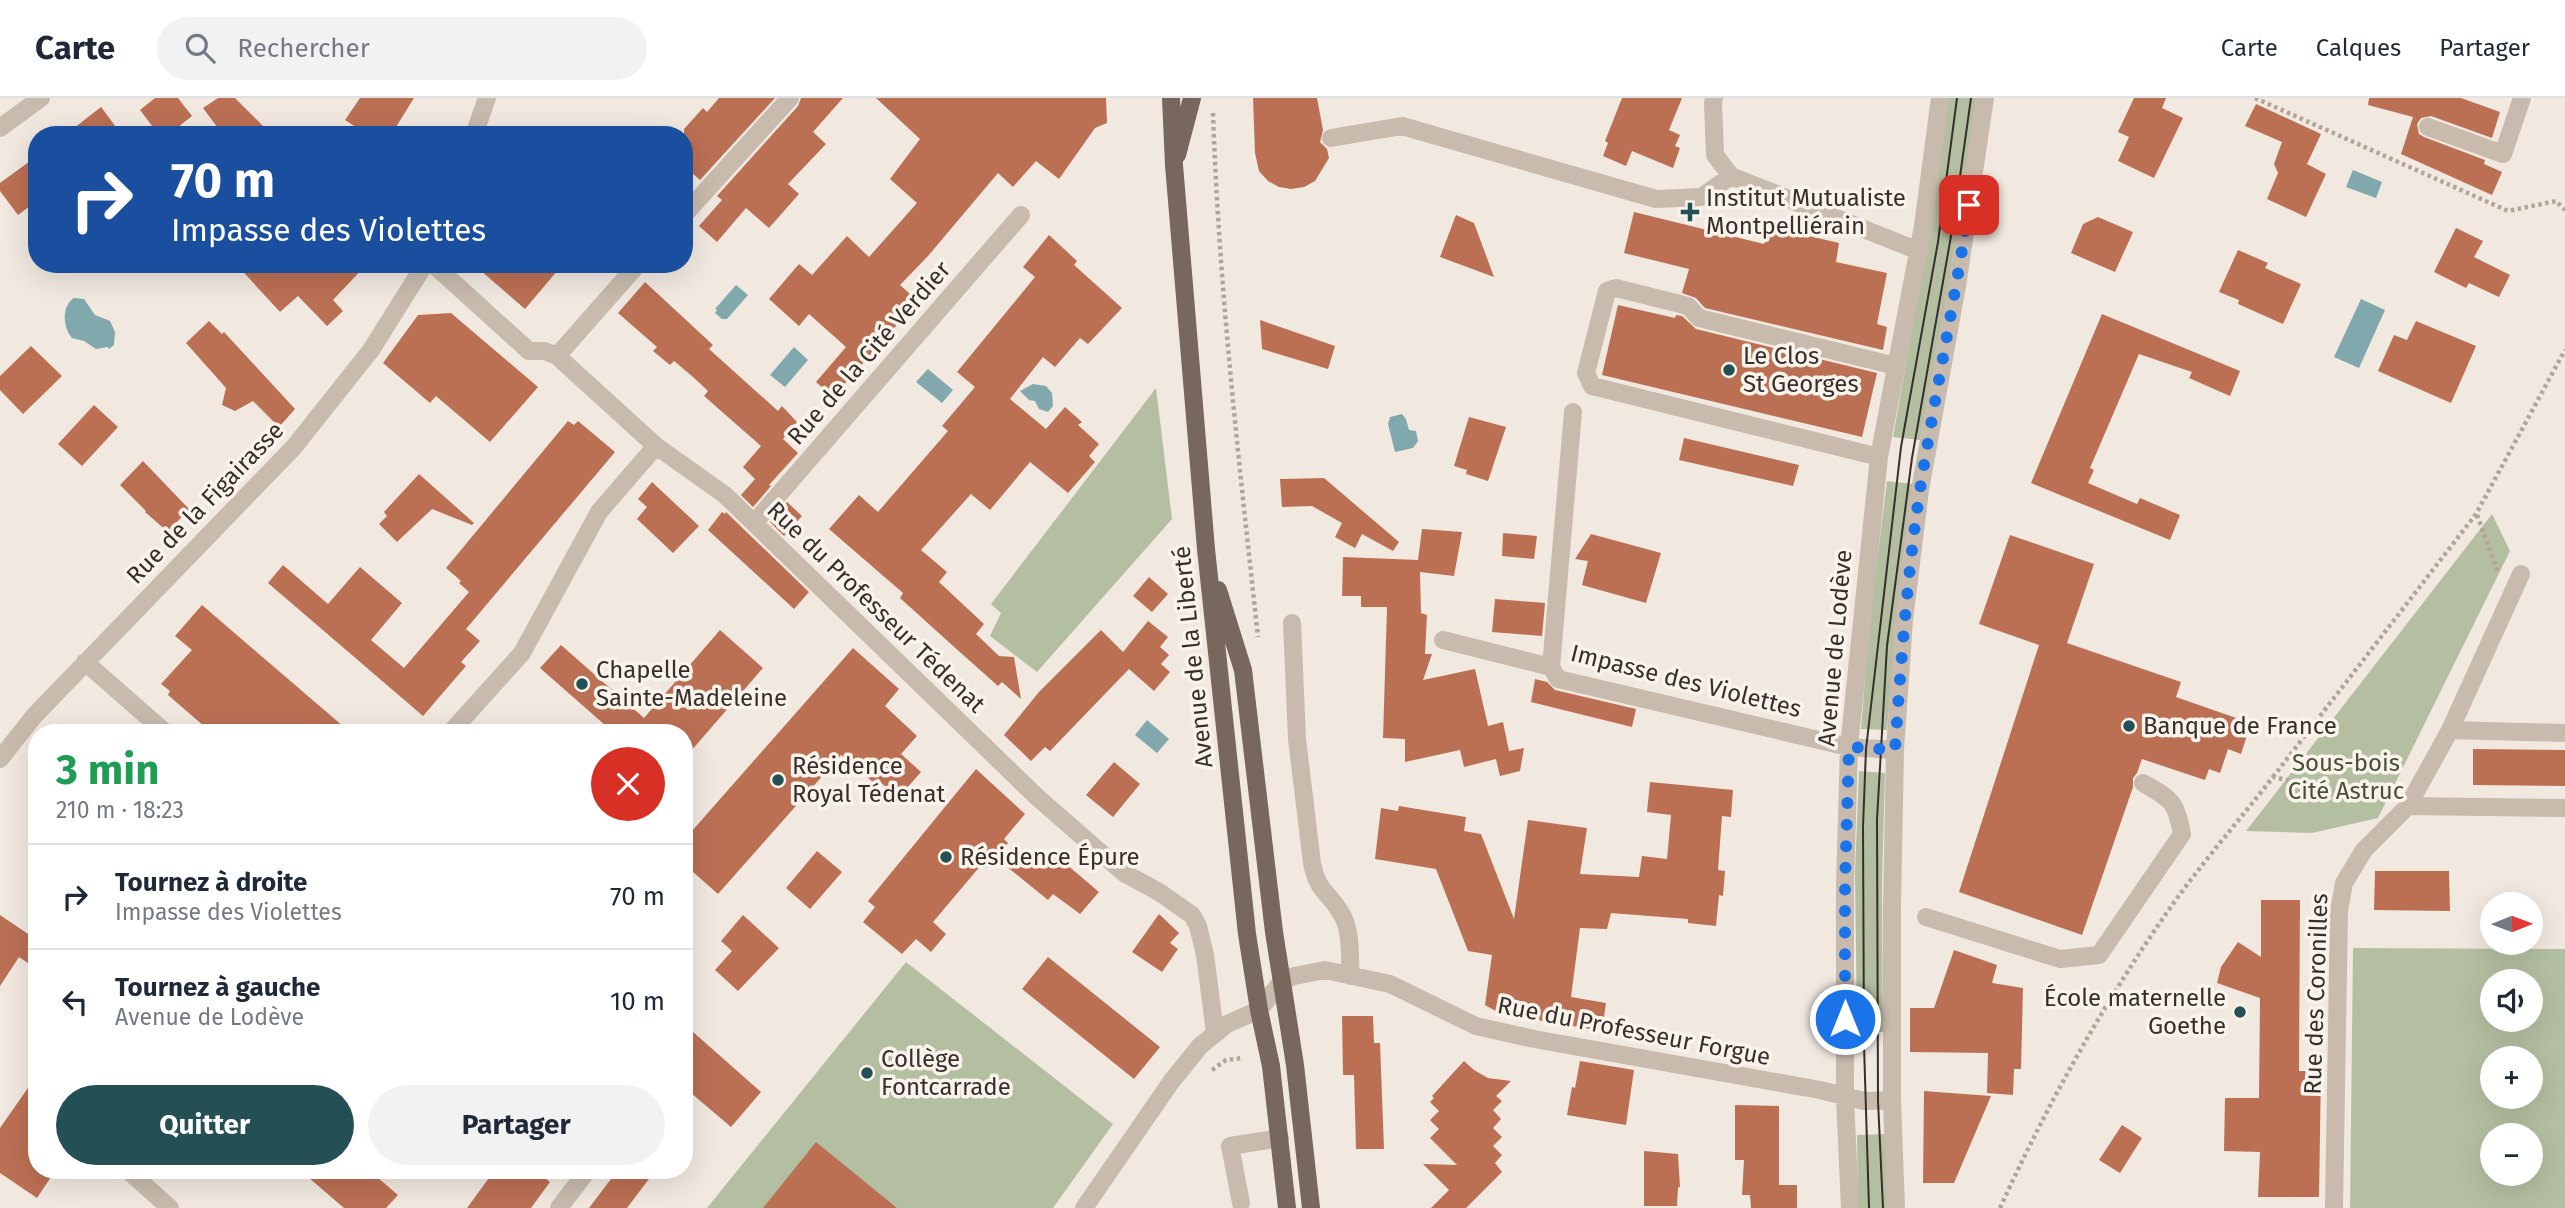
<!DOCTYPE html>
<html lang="fr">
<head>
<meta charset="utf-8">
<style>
	:root { --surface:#fff; --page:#f2f2f3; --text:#1f2937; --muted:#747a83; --line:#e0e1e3; --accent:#245055 }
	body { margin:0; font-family:"Fira Sans",sans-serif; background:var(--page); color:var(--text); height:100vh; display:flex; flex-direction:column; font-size:26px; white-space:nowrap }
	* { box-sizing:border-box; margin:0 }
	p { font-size:23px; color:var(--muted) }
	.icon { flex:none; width:38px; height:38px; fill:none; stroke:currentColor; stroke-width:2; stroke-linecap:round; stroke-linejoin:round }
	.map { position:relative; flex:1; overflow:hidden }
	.sheet { position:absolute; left:28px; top:626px; width:665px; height:455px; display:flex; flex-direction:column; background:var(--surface); border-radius:28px; box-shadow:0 7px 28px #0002 }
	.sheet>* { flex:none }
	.guide { position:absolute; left:28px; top:28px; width:665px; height:147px; border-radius:28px; box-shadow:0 7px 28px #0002; background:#1a4fa0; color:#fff; overflow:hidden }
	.needle { width:46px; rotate:89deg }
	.buttons { position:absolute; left:2480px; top:794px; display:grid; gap:14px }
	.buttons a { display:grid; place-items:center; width:63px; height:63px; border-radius:50%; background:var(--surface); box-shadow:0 7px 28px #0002; font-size:35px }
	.pin { position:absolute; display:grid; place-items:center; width:60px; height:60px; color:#fff; margin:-30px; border-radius:14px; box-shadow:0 4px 10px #0006 }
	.me { position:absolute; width:77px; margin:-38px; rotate:0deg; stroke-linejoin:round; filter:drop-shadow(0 0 5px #0008) }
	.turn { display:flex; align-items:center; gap:24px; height:147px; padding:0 28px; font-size:32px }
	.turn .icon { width:91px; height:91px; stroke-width:2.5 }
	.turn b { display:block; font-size:49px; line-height:60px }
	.round { display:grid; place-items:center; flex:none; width:74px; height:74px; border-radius:37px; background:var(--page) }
	.head { display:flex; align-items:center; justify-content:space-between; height:119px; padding:0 28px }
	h1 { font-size:42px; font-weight:700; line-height:52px; color:#1e9e55 }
	.button { display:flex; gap:14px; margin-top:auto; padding:14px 28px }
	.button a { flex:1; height:80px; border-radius:42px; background:var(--accent); color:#fff; font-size:28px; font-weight:700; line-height:80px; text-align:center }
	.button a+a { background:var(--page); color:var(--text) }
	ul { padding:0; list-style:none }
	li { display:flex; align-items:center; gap:21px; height:105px; padding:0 28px; border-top:2px solid var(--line) }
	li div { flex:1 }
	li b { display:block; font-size:26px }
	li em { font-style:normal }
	header { display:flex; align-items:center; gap:42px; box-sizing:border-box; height:98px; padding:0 35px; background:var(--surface); border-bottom:2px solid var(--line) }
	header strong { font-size:33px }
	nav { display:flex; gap:38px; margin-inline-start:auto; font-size:24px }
	.search { width:490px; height:63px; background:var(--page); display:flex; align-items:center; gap:18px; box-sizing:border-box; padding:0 24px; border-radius:38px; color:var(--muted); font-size:26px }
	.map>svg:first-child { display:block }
	.green { fill:#b4bfa1; fill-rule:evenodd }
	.water { fill:#81a8ac }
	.building { fill:#bb7054 }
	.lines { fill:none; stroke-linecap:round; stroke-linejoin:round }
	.path { stroke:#b4a497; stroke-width:4.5; stroke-dasharray:3.5 3.5; stroke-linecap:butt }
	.minor { stroke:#c8baad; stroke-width:18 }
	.major { stroke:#78675d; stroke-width:18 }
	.tram { stroke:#372f2b; stroke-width:2 }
	.route { stroke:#1a73e8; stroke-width:12; stroke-dasharray:0 21.6 }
	.poi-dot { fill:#245055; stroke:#f9f3ec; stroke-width:2.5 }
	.labels { text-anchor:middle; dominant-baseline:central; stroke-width:7; stroke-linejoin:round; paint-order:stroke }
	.poi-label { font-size:24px; fill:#372f2b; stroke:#f9f3ec; text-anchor:start }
	.street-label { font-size:24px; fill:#372f2b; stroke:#f9f3ec }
	.park-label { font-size:24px; fill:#455331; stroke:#f9f3ec }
</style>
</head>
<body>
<header>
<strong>Carte</strong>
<div class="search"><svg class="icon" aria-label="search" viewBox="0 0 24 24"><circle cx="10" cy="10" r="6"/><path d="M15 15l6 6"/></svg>Rechercher</div>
<nav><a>Carte</a><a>Calques</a><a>Partager</a></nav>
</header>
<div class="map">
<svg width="2565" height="1110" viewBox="0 0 2565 1110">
	<rect width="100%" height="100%" fill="#f1e9e0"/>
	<path class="green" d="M1948,0h29l-19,140 -38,202 -27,-3 35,-198z
		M1156,290l16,131 -135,153 -47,-36 11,-23 -10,-9z
		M1887,383l27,3 -17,136 -10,110 -26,-1 9,-112z
		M2492,416l18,37 -132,267 -66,15 -66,-2z
		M1859,673l26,2 -3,110 1,149 -26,1 -2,-161z
		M2353,850l212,1v259h-215zM2492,884h38v38h-38zM2492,961h38v38h-38zM2492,1038h38v38h-38z
		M906,864l207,162 -60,84h-346z
		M1885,1036l3,74h-30l-1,-73z"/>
	<path class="water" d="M2353,72l29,12 -6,16 -30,-11z
		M736,187l12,10 -21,24h-5l-7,-6 2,-3 -2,-1z
		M74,200l10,1 11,16 15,6 5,11 -1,13 -5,4 -1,-2 -12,2 -12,-8 -12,-3c-9,-11 -11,-31 2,-40z
		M2361,201l24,11 -26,58 -25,-11z
		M794,249l14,13 -23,27 -15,-12z
		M928,271l25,21 -11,13 -26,-21z
		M1033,286l13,2 6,7 1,13 -5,6 -9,-3 -4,-8 -6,-1 -9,-9z
		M1402,316l4,5 3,11 7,1 2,10 -5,7 -18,4 -7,-28 2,-7z
		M1147,622l22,19 -12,14 -22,-18z"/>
	<path class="building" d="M155,0h23l14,18 -24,19h-9l-19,-25z
		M218,0h17l37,37h-49l-20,-27z
		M360,0h54l-23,37h-23l-23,-15z
		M719,0h56l-75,82 -16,-14v-37l19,-21 4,4z
		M801,0h42l-30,34 13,12 -38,40 11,10 -30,34 -23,-20 -29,34 -18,-16 23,-26 -5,-4 81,-90z
		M876,0h230l1,25 -12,5 -36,51 -23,-18 -23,26 -15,-14 -70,83 -28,29 18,16 -85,96 -17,-15 30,-35 -37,-33 -10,12 -30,-27 30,-35 13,11 35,-39 22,21 48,-54 -27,-24 30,-40z
		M1253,0h64l6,32 -3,12 7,7 2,9 -14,23 -11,6 -13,2 -12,-2 -11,-6 -9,-10 -4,-18z
		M1622,0h60l-13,32 11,5 -5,11 5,2 -7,20 -41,-17 -6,15 -23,-10 5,-13 -3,-2z
		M2134,0h32l-4,10 21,10 -29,60 -36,-17 11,-24 -11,-5z
		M2369,0h92l39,14 -8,26 -61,-22 -10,2 -4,6 2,10 5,3 61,23 -1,4 18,8 -10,23 -91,-41 12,-37 -45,-12z
		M2256,6l65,30 -14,30 19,10 -20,43 -39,-18 11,-26 -4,-9 8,-22 -37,-16z
		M101,9l21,28h-57z
		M37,58v45l-19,14 -18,-24v-8z
		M1634,114l130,32 6,-17 69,16 -3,19 51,11 -10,51 10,3 -4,23 -178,-42 -9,-10 -14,-5 7,-24 -65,-16z
		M1456,117l18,8 20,54 -54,-20z
		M2098,119l35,15 -18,40 -44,-19 12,-29z
		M2456,130l27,13 -9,16 36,18 -11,22 -30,-14 -3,5 -32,-16z
		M1049,137l28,26 -3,4 48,43 -34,36 -8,-6 -25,29 -12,-10 -33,42 36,30 19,-22 17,15 -4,3 21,19 -10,12 6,6 -27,31 -38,-31 -40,48 -19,-16 -50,56 26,22 -8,10 45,42 -8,10 23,22 15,1 7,42 -19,-17 -4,4 -46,-41 -52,-47 3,-5 -74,-64 30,-34 19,17 70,-81 -6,-5 33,-39 -18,-15 78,-95 -12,-10z
		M2238,152l30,13 -3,5 36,16 -18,40 -45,-20 1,-4 -20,-8z
		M236,166h131l-34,36 10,11 -16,15 -29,-30 -18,16z
		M473,166h90l-38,45z
		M645,184l68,63 -4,4 69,62 4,-5 15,16 -14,17 15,14 -29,32 2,1 -18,21 -12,-12 14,-16 -12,-12 18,-21 -57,-50 4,-5 -15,-14 -19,-16 -4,4 -17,-14 4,-4 -39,-34z
		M1618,207l57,13 1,-3 6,1 14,13 181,44 -15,64 -260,-62z
		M451,215l87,74 -48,55 -54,-46 -6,7 -47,-40 35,-48z
		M2102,216l138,57 -10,25 -41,-18 3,-6 -53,-18 -49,114 4,2 -6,13 49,21 3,-6 40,17 -10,25 -139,-57z
		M1260,222l75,26 -7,23 -66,-20z
		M209,223l13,13 2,-2 71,77 -16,18 -26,-26 -18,10 -13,-6 4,-17 -40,-45z
		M2416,223l60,25 -25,57 -73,-32 16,-36 13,5z
		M31,248l31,30 -39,38 -23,-24v-14z
		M94,307l24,22 -36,39 -24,-22z
		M1469,319l37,10 -18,54 -22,-7 1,-4 -13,-4z
		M568,323l6,4 4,-4 37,31 -149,177 14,12 -19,21 5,4 -43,50 -155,-133 15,-18 45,39 32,-37 42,36 -31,37 33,28 65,-76 -10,-9 2,-2 -15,-13z
		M1684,340l115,27 -6,21 -114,-26z
		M143,363l46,48 -21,23 -23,-20 1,-1 -26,-26z
		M419,376l55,49 -2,2 -40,-16 -35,33 -18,-18 8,-8 -3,-4z
		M1324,380l75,64 -6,9 -31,-17 -7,14 -20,-11 7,-14 -30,-17 -30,1 -2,-28z
		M652,384l47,44 -26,27 -36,-34 10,-12 -9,-8z
		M787,404l15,14 -18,20 -14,-14z
		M722,414l3,2 1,-2 83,80 -15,17 -86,-79z
		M1422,431l40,3 -8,44 -34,-4 1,41 6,2 -2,39h7l-9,26 52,-11 13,57 15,-4 6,29 15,-3 -4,23 -20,5 -4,-17 -32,8 -4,-17 -55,12v-23l-22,-1 4,-131h-26v-11h-19l1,-39 75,3z
		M1503,435l34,3 -3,23 -32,-3z
		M1591,436l70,19 -15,50 -64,-18 6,-24 -13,-2z
		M2010,437l84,29 -27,79 114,39 -5,15 63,22 -1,3 12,4 -9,28 -13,-5 -8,24 -11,-4 -4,11 -63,-21 -5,14 -4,5v9l-51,148 -123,-43 80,-247 -60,-21z
		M1149,479l19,17 -16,18 -19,-16z
		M1495,501l50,4 -3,33 -50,-4z
		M202,507l149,128h-139l-44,-38 2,-4 -9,-7 31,-34 -17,-14z
		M1148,523l20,16 -8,10 9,8 -8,9 9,8 -16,19 -25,-22 -79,82 -5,-4 -14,14 -27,-26 35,-43 62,-62 22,22z
		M720,532l43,38 -79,91v-26h-70l-74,-65 21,-23 83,73z
		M853,550l46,41 -14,17 32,30 -16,18 20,18 -23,26 -20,-18 -4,3 -33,-28 -123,139 -34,-30v-24z
		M1535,581l12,3 8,8 81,19 -4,18 -101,-25z
		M2473,651l92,1v36l-92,-1z
		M1114,664l26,22 -27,33 -27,-22z
		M976,671l49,45 -21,25 4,4 -22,25 -4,-4 -49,58 13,12 -15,18 -15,-13 -14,15 -39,-32 12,-15 -7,-6z
		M1650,684l83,8 -2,27 -9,-1 -4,54 7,1 -2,25 -4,-1 -3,31 -28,-3v-4l-77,-6 -4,16 -27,-1 -9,69 35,6 -4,28 -101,-17 -16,-9 7,-50 -24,-4 -32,-82 -61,-10 6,-51 17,3 1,-5 67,11 -2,14 17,3 33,85 14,-99 59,8 -7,46 59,3 3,-21 25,3 4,-44 -24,-3z
		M817,753l25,21 -32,37 -24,-21z
		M1059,760l40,34 -19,22 -27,-20 -5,6 -42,-34z
		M2375,773h74l1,40 -76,-1z
		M2261,802h39l-1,171h22l-2,126h-61l2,-45 -36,-1 1,-53h34l1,-100 -43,-15 4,-16 17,-25 23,15z
		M1159,816l20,19 -9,10 8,6 -16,23 -30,-20z
		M0,817l37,25v29l-18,-12 -19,29z
		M743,817l36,33 -41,43 -23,-21 17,-19 -11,-10z
		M1954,852l43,15 -5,18 31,5 -2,81h-7l-1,26 -26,-2 1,-40 -78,-1v-44h24z
		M1048,859l112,90 -26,32 -112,-90z
		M1342,918h31l1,27h6l4,106h-28l-2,-74h-11z
		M684,926l77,68 -30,35 -47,-40z
		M1464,963l10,9 14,8 23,3 -15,15 6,5 -9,9 8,9 -8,9 9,9 -9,9 9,9 -7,8 7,9 -36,36h-35l18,-18 -26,-26 34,1 -27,-27 9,-9 -9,-9 9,-9 -9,-9 4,-4 -2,-2z
		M1580,963l54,9 -8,55 -59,-10 5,-28 3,1z
		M37,977v96h18l-18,27 -37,-25v-45z
		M1924,993l67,5 -37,87h-31z
		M1735,1007l44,1v79h18v23h-46l-1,-13h-8l2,-35h-9z
		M2122,1027l20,13 -22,35 -21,-13z
		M816,1044l81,66h-134z
		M1644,1053l34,3 2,33h-2l-1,19h-33z
		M301,1073h69l28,24 -12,13h-42z
		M494,1073h42l14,11 -19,26h-64z
		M617,1073h38l-28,37h-38z"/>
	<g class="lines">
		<path class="path" d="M2255,0l253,113 48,-10 9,9
			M1213,15c6,176 26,350 45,524
			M2477,417l21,57
			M2273,679l203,-263 89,-164
			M1212,972l14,-10 17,-2
			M2000,1110c47,-103 103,-204 168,-297 32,-46 70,-89 105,-134l110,24"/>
		<path class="minor" d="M1714,0l-1,5 2,52 16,21 188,75
			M2428,29l75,27 19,-56
			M0,30l41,-30
			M474,37l13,-37
			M1331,40l71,-12 254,73 45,-2 30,-21
			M684,117l106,-117
			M433,166l96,87h16l12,5 99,90 69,49 312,302 87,76 35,19 33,23 6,11 7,29 10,78
			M557,258l81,-92
			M1573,314l-22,255 7,12 291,68 46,3
			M1879,359l-287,-71 -6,-13 21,-82 9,-3 72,18 11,12 197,48
			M754,425l267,-308
			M1292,525l5,116 15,124c6,31 18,29 30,52 10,17 7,43 9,61
			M1443,542l108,27
			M85,564l81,71
			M2450,632l115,3
			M450,635l72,-80 77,-141 57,-66
			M0,661l34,-43 260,-269 77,-97 54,-86
			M2408,708l157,2
			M1926,819l134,42 39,-4 83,-121c-6,-33 -11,-35 -39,-51
			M133,1073v4l37,33
			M1241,1105l-11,-57 50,-8
			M559,1110l28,-37
			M1084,1110l87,-126 29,-36 27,-22 32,-14 23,-29 12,-5 31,-6 65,14 86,42 58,13 286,51 44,11 28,-1
			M1850,1110l-5,-110v-213l4,-138 30,-290 44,-231 17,-128
			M1896,1110l-4,-108v-194l3,-156 9,-130 16,-130 37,-204 28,-188
			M2334,1110l5,-297 5,-28 20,-33 44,-44 42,-76 71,-156"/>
		<path class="major" d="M1171,0l3,67 32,384 41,385 12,76 12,56 16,142
			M1177,57l15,-57
			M1218,492l25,80 31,262 21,133 16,143"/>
		<path class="tram" d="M1869,1110l-5,-163 -1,-218 3,-78 35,-302 37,-205 19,-144
			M1883,1110l-5,-107 -1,-282 10,-173 25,-188 42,-239 17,-121"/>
	</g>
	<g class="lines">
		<path class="route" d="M1845,921v-134l4,-138 46,3c6,-87 12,-174 25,-260 15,-95 35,-190 49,-285"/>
	</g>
	<g class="poi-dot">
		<path d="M1686.5 103.5h7v7h7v7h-7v7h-7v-7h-7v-7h7z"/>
		<circle cx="1729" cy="272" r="7"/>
		<circle cx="582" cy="586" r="7"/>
		<circle cx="2129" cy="628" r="7"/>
		<circle cx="778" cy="682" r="7"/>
		<circle cx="946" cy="759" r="7"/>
		<circle cx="2240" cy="914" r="7"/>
		<circle cx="867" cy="975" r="7"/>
	</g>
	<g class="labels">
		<g class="poi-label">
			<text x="1706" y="100">Institut Mutualiste<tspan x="1706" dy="28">Montpelliérain</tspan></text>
			<text x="1743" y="258">Le Clos<tspan x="1743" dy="28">St Georges</tspan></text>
			<text x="596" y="572">Chapelle<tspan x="596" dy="28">Sainte-Madeleine</tspan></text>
			<text x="2143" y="628">Banque de France</text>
			<text x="792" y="668">Résidence<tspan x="792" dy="28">Royal Tédenat</tspan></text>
			<text x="960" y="759">Résidence Épure</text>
			<text x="2226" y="900" text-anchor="end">École maternelle<tspan x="2226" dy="28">Goethe</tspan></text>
			<text x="881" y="961">Collège<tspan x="881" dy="28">Fontcarrade</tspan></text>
		</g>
		<g class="street-label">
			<text transform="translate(869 255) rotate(-49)">Rue de la Cité Verdier</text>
			<text transform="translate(205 405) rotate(-46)">Rue de la Figairasse</text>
			<text transform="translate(876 509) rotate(44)">Rue du Professeur Tédenat</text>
			<text transform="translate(1835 550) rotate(-85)">Avenue de Lodève</text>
			<text transform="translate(1193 559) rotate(-96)">Avenue de la Liberté</text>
			<text transform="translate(1686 583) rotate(14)">Impasse des Violettes</text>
			<text transform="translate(2316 896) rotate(-88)">Rue des Coronilles</text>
			<text transform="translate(1634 933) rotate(11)">Rue du Professeur Forgue</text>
		</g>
		<g class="park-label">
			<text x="2346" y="665">Sous-bois<tspan x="2346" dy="28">Cité Astruc</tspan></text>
		</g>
	</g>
</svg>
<div class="buttons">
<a><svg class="needle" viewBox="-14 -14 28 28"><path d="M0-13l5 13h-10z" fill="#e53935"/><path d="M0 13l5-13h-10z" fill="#747a83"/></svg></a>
<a><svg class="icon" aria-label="sound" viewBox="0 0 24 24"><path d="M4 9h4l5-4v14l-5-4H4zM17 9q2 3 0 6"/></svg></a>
<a>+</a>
<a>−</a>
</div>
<div class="pin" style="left:1969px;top:107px;background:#d93025"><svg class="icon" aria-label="arrive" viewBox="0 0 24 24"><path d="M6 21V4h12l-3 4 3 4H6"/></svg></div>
<svg class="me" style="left:1845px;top:921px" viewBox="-20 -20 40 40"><circle r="17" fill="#1a73e8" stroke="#fff" stroke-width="3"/><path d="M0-11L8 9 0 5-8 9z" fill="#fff"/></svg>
<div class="guide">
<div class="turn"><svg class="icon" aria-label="right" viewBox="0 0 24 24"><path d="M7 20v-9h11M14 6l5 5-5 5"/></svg><div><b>70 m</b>Impasse des Violettes</div></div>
</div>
<section class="sheet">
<div class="head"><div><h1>3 min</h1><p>210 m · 18:23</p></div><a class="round" style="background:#d93025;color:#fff"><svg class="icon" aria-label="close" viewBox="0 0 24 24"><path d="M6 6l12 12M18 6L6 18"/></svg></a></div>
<ul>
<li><svg class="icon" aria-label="right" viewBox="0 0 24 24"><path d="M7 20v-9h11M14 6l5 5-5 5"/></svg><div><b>Tournez à droite</b><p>Impasse des Violettes</p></div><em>70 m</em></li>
<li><svg class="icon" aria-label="left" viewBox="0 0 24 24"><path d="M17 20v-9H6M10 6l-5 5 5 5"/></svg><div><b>Tournez à gauche</b><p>Avenue de Lodève</p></div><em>10 m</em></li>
</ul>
<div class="button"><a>Quitter</a><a>Partager</a></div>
</section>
</div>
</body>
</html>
